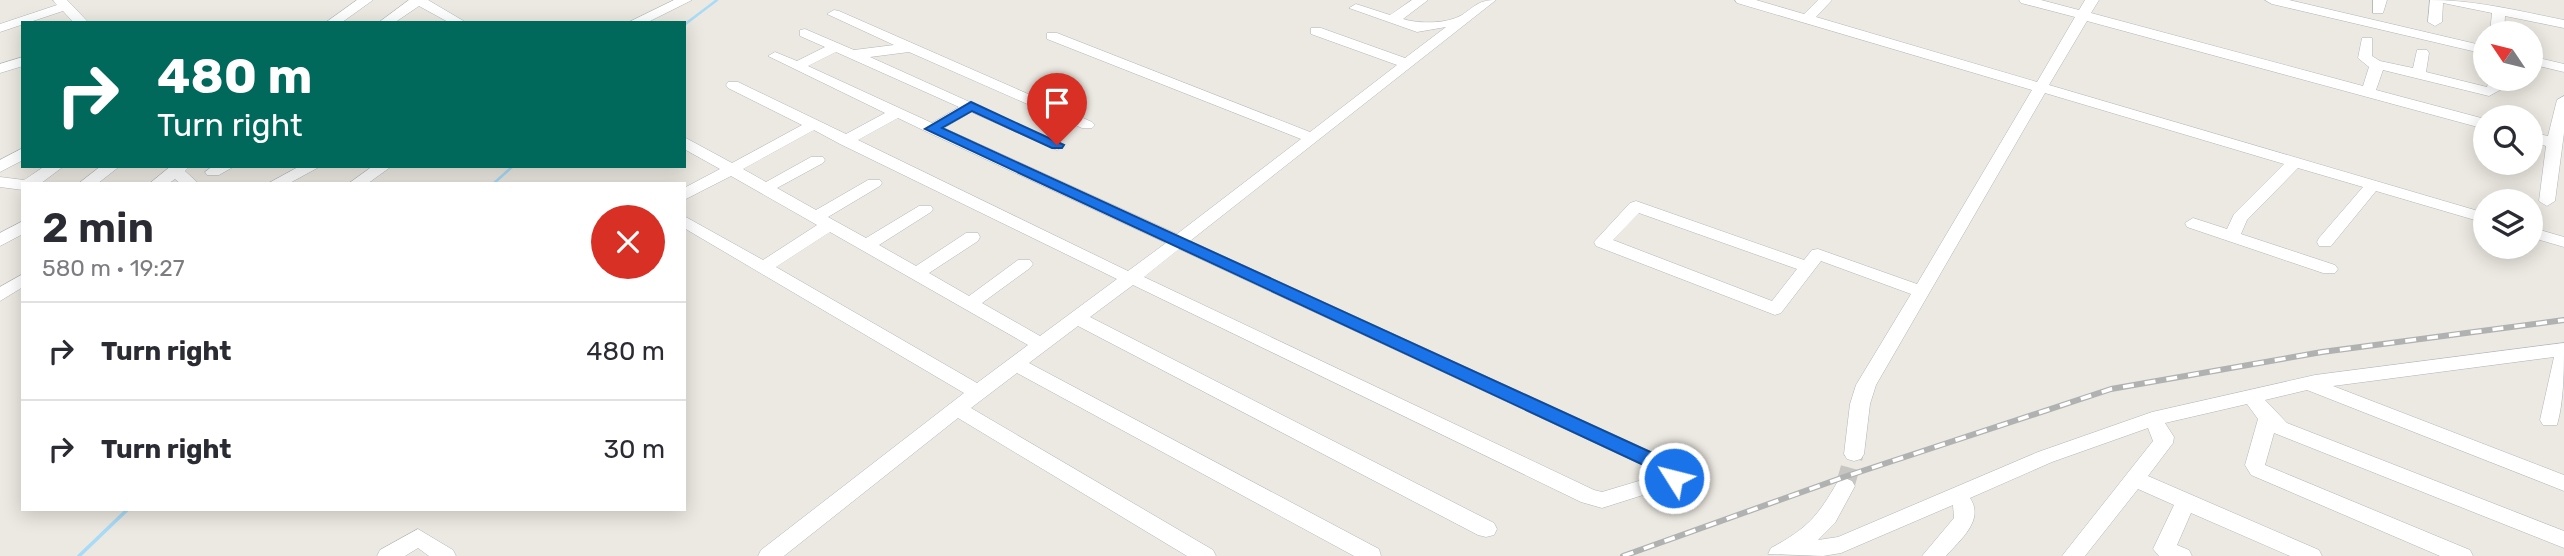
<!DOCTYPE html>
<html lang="en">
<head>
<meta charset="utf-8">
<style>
	:root { --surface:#fff; --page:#f7f7f7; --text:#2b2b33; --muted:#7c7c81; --line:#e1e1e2 }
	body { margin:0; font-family:Rubik,sans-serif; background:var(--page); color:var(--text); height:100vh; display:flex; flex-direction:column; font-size:26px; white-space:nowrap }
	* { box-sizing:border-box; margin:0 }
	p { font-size:23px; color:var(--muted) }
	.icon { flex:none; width:38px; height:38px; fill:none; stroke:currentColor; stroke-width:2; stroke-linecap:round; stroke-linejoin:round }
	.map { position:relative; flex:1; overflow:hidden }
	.panel { position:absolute; left:21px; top:182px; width:665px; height:329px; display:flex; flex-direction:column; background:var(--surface); border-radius:0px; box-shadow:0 4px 18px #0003 }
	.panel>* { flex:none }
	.guide { position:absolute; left:21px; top:21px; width:665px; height:147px; border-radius:0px; box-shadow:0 4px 18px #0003; background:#00695c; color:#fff; overflow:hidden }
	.needle { width:46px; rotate:305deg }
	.buttons { position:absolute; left:2473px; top:21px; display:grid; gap:14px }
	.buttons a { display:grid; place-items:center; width:70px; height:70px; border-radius:50%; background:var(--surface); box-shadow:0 4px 18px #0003; font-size:35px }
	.pin { position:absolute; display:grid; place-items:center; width:60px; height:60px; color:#fff; margin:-72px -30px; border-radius:50% 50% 50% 0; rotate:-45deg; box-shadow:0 0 7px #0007 }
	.pin .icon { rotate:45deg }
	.me { position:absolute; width:77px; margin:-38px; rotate:306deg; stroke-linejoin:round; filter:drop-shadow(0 0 5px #0008) }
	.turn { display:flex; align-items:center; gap:24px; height:147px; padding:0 21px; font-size:32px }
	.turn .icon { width:91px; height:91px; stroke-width:2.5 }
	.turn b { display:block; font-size:49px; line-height:60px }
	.round { display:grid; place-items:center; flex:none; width:74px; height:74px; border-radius:37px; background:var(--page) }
	.headline { display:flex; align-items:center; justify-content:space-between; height:119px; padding:0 21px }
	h1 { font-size:42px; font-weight:600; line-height:52px }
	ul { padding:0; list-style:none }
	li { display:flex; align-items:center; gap:21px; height:98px; padding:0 21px; border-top:2px solid var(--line) }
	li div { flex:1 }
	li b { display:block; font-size:26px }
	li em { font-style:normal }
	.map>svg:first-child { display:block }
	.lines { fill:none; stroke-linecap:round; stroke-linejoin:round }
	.stream-far1 { stroke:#a7dbf7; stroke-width:2.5 }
	.stream { stroke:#a7dbf7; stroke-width:3.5 }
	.minor-tunnel { stroke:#c8c6c2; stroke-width:19; stroke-dasharray:19 10; stroke-linecap:butt }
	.minor-casing { stroke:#b2b5b8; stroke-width:1 }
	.minor { fill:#fff; fill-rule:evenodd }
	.rail-casing { stroke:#b0b1b1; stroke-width:6 }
	.rail { stroke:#fff; stroke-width:3.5; stroke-dasharray:11; stroke-linecap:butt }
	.route { fill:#1a73e8; stroke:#114b97; stroke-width:2 }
</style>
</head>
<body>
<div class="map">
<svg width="2564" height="556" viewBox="0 0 2564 556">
	<rect width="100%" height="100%" fill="#ece9e2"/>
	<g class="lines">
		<path class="stream-far1" d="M684,25l33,-25
			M493,184l20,-18"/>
		<path class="stream" d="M79,556l49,-47"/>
		<path class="minor-tunnel" d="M1845,486l9,-32"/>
		<defs>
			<path id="minor" d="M53,0h14l22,23h-15l-11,-12 -63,21v-8l57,-19z
				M357,0h16l-32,23h-16z
				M409,0h19l39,23h-17l-31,-17 -25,17h-16z
				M674,0h18l-46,23h-19z
				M1412,0h16l-25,19c16,5 44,5 59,-4 13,-9 17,-15 34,-15l-306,241 492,225 3,5 -4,12 -79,25 -21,-6 -448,-217 -43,32 404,206 3,6 -3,6 -8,2 -8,-2 -400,-209 -49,37 350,186 2,7h-27l-337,-183 -46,35 242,142 3,6h-29l-229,-138 -174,138h-26l3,-6 203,-157 -280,-165v-12l79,44 54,-35 -86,-49 -47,24v-12l36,-19 -36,-20v-12l48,26 70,-38 -74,-37 -2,-3 2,-3h10l108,52 39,-21 -117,-57 7,-4 22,9 28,-14 -25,-11v-6l5,-1 49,21 40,-5 -67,-31 7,-4 5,1 253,111 3,3 -3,3h-10l-173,-76 -39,5 195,88 -8,5 -5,-2 -81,-36 -27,16 233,106 124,-95 -254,-100v-6h10l253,99 87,-67 -86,-31v-6h10l84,30 41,-31 -29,5 -68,-24 7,-4 34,11zM836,52l123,55 -27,16 -124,-57zM898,118l29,14 239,111 -38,28 -270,-131zM814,130l26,14 277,135 -77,57 -58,-33 48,-35 3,-4 -3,-4h-12l-49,36 -40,-23 49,-32 2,-4 -2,-4h-12l-50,33 -37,-21 52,-33 2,-3 -2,-3h-12l-53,32 -38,-21 52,-31 2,-3 -2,-3h-12l-52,30 -39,-22 46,-25 2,-3 -2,-3h-12l-45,25 -23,-13zM830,232l198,113 -51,38 -201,-116zM1179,249l483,225 -60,18 -8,-2 -450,-213z
				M1735,0h21l48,14 14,-14h14l-16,17 221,65 38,-65 -54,-14 -2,-3h22l38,10 6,-10h14l-8,13 272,73 6,-19 -11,-9 4,-20h10v18l8,5 33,7 4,-18h10l2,3 -3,19 61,15 2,-8h14l-1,10 -13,7 -106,-26 -7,20 109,29v10l-398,-108 -38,64 436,128v10l-109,-32 -45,55h-12l-2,-4 2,-4 44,-51 -65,-19 -51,52 -6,14 94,31 3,4 -3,4h-12l-136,-46 -2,-4 8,-5 34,11 7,-15 50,-50 -239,-71 -169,292 -6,19 -6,50 -3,5 -7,2 -7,-2 -3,-5 6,-50 6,-19 55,-91 -90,-33 -40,52 -6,2 -179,-69 -2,-4 36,-39 6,-2 168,59 8,-10 6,-1 99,35 115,-194 -295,-87zM1639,213l158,56 -25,32 -159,-61z
				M2265,0h24l196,46v8l-213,-50z
				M2373,0h14l-4,13h-10z
				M2430,0c46,0 89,11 134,20v8l-59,-12 -1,17h-14l2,-20 -49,-10 -1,19 -7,4 -7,-4z
				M2530,56l34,8v8l-34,-8z
				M23,57v9l-23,7v-9z
				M2564,96v37l-9,68 -8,5 -8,-5 7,-55 -16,-5v-9l18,4 9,-36z
				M23,148v12l-23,12v-12z
				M45,166h19l-24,18h-17v6l-23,-3v-10l24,3z
				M101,166h19l-23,18h-19z
				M171,166h19l-5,5 14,13h-18l-6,-5 -7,5h-19z
				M213,166h22l-16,9h-12l-2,-3z
				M300,166h21l-33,18h-21z
				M373,166h19l-25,18h-19z
				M23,221v13l-23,12v-13z
				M2530,227l34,10v10l-34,-10z
				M23,274v13l-23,14v-14z
				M2564,343c0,25 0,59 -7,82h-14l-3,-5 14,-63 -221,29 231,89v16l-257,-101 -42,10 22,23 277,108v17l-290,-115 -9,32 205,85 3,6h-33l-189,-81 -6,-10 13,-46 -11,-15 -82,19 9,14 -1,6 -25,33 171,74 3,6h-32l-99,-43 -14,32 12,5 3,6h-33l-6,-7 21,-44 -36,-16 -53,67h-23l91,-115 -5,-13 -96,34 -82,36c15,22 -10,42 -24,58h-24l32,-38 -1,-13 -112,48 -18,3 -55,-2 3,-6c37,-20 47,-32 67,-67l7,-3 7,3 3,5 -20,37 -17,17 20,-3 200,-85 114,-40 163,-37z
				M418,529l35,21 3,6h-27l-11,-8 -13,8h-28l3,-6z"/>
		</defs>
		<use href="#minor" class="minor-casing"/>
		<use href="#minor" class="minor"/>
		<defs>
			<path id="rail" d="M1623,556l221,-79 267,-88 211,-37 242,-32"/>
		</defs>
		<use href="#rail" class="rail-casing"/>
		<use href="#rail" class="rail"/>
	</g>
	<path class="route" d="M971,102l93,43 -2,3h-10l-80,-37 -30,17 739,338 3,12 -3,5h-13l-3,-8 -740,-346z"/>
</svg>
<div class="buttons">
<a><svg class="needle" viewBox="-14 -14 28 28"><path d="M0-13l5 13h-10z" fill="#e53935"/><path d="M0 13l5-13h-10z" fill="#7c7c81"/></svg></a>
<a><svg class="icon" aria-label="search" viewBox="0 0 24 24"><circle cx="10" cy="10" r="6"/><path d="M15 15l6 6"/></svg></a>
<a><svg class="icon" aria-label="layers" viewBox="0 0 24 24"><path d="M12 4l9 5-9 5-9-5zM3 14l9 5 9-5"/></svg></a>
</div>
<div class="pin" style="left:1057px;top:145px;background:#d93025"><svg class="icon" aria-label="arrive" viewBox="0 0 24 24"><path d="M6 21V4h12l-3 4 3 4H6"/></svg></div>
<svg class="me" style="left:1674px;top:478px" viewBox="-20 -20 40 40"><circle r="17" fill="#1a73e8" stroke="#fff" stroke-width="3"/><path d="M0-11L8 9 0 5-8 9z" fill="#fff"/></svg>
<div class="guide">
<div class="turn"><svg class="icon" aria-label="right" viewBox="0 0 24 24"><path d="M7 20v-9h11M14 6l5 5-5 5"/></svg><div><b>480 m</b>Turn right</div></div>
</div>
<section class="panel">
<div class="headline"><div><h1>2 min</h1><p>580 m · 19:27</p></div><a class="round" style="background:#d93025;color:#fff"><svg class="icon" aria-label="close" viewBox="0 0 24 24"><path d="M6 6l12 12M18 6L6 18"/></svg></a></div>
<ul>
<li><svg class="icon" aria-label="right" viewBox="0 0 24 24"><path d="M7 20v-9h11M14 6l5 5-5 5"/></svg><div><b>Turn right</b></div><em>480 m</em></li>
<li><svg class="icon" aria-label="right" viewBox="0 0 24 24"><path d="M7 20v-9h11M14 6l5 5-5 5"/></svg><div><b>Turn right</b></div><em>30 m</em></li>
</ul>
</section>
</div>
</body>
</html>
